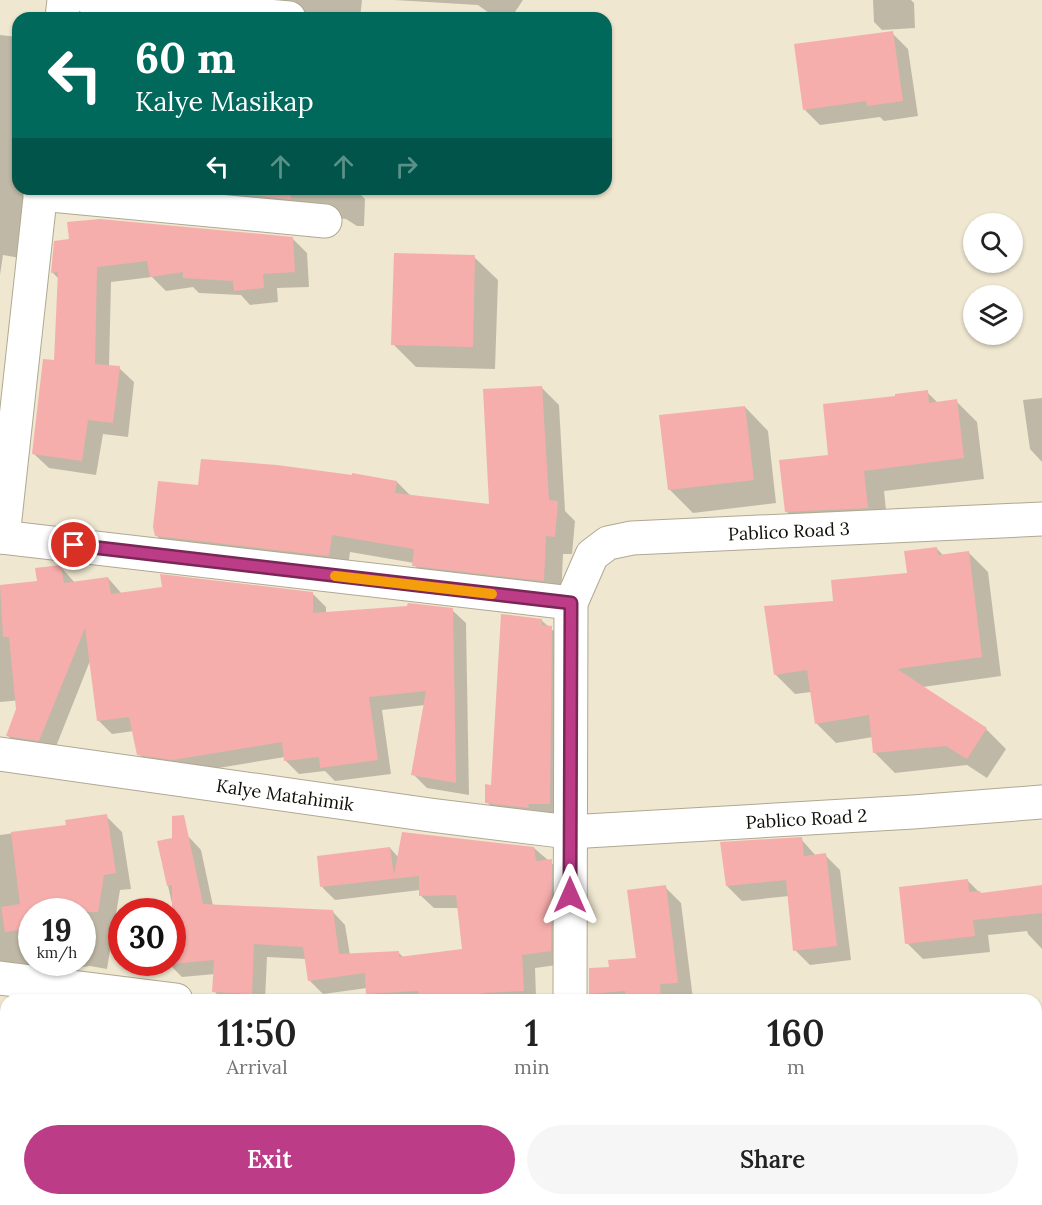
<!DOCTYPE html>
<html lang="en">
<head>
<meta charset="utf-8">
<style>
	:root { --surface:#fff; --page:#f6f6f6; --text:#222; --muted:#767676; --accent:#bc3c88 }
	body { margin:0; font-family:Lora,serif; background:var(--page); color:var(--text); height:100vh; display:flex; flex-direction:column; font-size:22px; white-space:nowrap }
	* { box-sizing:border-box; margin:0 }
	p { font-size:20px; color:var(--muted) }
	.icon { flex:none; width:33px; height:33px; fill:none; stroke:currentColor; stroke-width:2; stroke-linecap:round; stroke-linejoin:round }
	.map { position:relative; flex:1; overflow:hidden }
	.side { position:absolute; left:0px; top:994px; width:1042px; height:212px; display:flex; flex-direction:column; background:var(--surface); border-radius:18px 18px 0 0; box-shadow:0 2px 4px #0004 }
	.side>* { flex:none }
	.guide { position:absolute; left:12px; top:12px; width:600px; height:183px; border-radius:18px; box-shadow:0 2px 4px #0004; background:#00695c; color:#fff; overflow:hidden }
	.fabs { position:absolute; left:963px; top:213px; display:grid; gap:12px }
	.fabs a { display:grid; place-items:center; width:60px; height:60px; border-radius:50%; background:var(--surface); box-shadow:0 2px 4px #0004; font-size:30px }
	.speed { position:absolute; left:18px; top:898px; display:flex; gap:12px; font-size:30px; font-weight:700; text-align:center }
	.speed>* { display:grid; place-content:center; width:78px; height:78px; border-radius:50%; background:var(--surface); box-shadow:0 2px 4px #0004; line-height:1 }
	.speed small { font-size:15px; font-weight:400 }
	.speed .limit { border:9px solid #d22; background:#fff; color:#111 }
	.pin { position:absolute; display:grid; place-items:center; width:51px; height:51px; color:#fff; margin:-26px; border:3px solid #fff; border-radius:50%; box-shadow:0 2px 6px #0007 }
	.me { position:absolute; width:66px; margin:-33px; rotate:0deg; stroke-linejoin:round; filter:drop-shadow(0 0 4px #0008) }
	.turn { display:flex; align-items:center; gap:21px; height:126px; padding:0 24px; font-size:27px }
	.turn .icon { width:78px; height:78px; stroke-width:2.5 }
	.turn b { display:block; font-size:42px; line-height:51px }
	.lanes { display:flex; align-items:center; height:57px; padding:0 24px; background:#0003; justify-content:center; gap:30px; direction:ltr }
	.lanes .off { opacity:.35 }
	.eta { display:flex; justify-content:space-evenly; align-items:center; height:102px; text-align:center }
	.eta b { font-size:36px; font-weight:600; line-height:42px }
	.cta { display:flex; gap:12px; margin-top:auto; padding:12px 24px }
	.cta a { flex:1; height:69px; border-radius:36px; background:var(--accent); color:#fff; font-size:24px; font-weight:600; line-height:69px; text-align:center }
	.cta a+a { background:var(--page); color:var(--text) }
	.map>svg:first-child { display:block }
	.shadow { fill:#0003; fill-rule:evenodd }
	.building { fill:#f6aeac }
	.lines { fill:none; stroke-linecap:round; stroke-linejoin:round }
	.minor-casing { stroke:#afa892; stroke-width:35 }
	.minor { stroke:#fff; stroke-width:33 }
	.route-casing { stroke:#7a2758; stroke-width:15 }
	.route { stroke:#bc3c88; stroke-width:10 }
	.slow { stroke:#f59e0b; stroke-width:10 }
	.labels { text-anchor:middle; dominant-baseline:central; stroke-width:6; stroke-linejoin:round; paint-order:stroke }
	.street-label { font-size:18px; fill:#100e06; stroke:#efe7d0 }
</style>
</head>
<body>
<div class="map">
<svg width="1042" height="1205" viewBox="0 0 1042 1205">
	<rect width="100%" height="100%" fill="#efe7d0"/>
	<path class="shadow" d="M149,0h213l-2,18h-44l-8,-3z
		M394,0h129l-12,18h-15l-18,-13z
		M873,0h38l3,3 1,25 -33,2 -8,-8z
		M892,33l16,16 10,67 -34,5 -4,-4 -60,8 -15,-15z
		M0,35l18,2v152h6l9,9 -13,60 -17,-3 -3,20z
		M125,189h230l10,10 -1,27h-7l-11,-7 -210,-19z
		M292,238l15,15 2,34 -32,1 1,14 -28,3 -9,-10 -42,-2 -6,-6 -27,4 -14,-14 -41,5 -2,85 10,1 15,14 -6,55 -25,-3 -7,41 -47,-7 -15,-14 22,-93 3,-82 -7,-7z
		M474,257l24,23 -3,89 -79,-2 -23,-23z
		M541,387l18,18 6,106 10,10 -3,33h-9l-2,44 -129,-15 -18,-18v-2l-64,-11 -3,21 -173,-20 -18,-18 44,-49 197,-4 14,14 79,9z
		M927,392l11,11 18,-2 21,21 7,57 -100,12 4,38 -81,4 -21,-22 43,-54z
		M1042,398v64l-12,-13 -7,-49z
		M745,407l23,24 8,72 -83,10 -24,-24z
		M936,548l8,8 24,-4 20,20 13,104 -78,11 63,42 20,20 -19,29 -20,-13 -72,8 -20,-20 -2,-16 -37,6 -20,-20 -5,-31 -16,2 -20,-20 60,-72 74,-27z
		M61,567l14,16 33,-5 14,16h191l13,13v7l126,-4 14,13 3,172 -42,-7 -14,-14 12,-69 -43,5 9,64 -56,7 -10,-10 -26,3 -14,-14v-3l-97,16 -36,-5 -13,-14 -5,-23 -22,3 -14,-14 -8,-59 -37,93 -32,-5 -13,-13 14,-36 -22,2v-116l39,-4z
		M541,620l24,21 -2,176 -63,-1 -13,-14z
		M106,816l16,16 9,57 -11,1 -13,79 -17,-3 -58,8 -32,-2v-137l67,-9zM32,912h50v51h-50z
		M188,836l13,14 12,56 119,5 13,14 5,30 48,-3 6,6 59,-7 -4,-43h-25l-14,-13v-5l-85,10 -13,-13 68,-39 9,10 135,-10 30,26v90l-29,4 1,29 -57,3h-104l-7,-7 -1,-5 -44,6 -13,-13 -4,-22 -39,-2 -2,43h-42l-9,-9 1,-17 -33,3 -13,-13 3,-1 4,-42 -18,-79z
		M801,839l15,17 9,-1 15,15 11,90 -41,5 -15,-15 -6,-54 -47,5 -15,-15z
		M968,881l14,14 60,-9v63l-14,-15 -1,-3 -39,4 2,17 -67,7 -16,-16z
		M665,887l16,16 12,96 -18,1h-78l-7,-6 20,-26 28,-8z
		M0,1015l6,1v97h-6z
		M6,1167v33h522l-38,5h-490v-37z
		M606,1200h54v5h-49z"/>
	<path class="building" d="M893,31l10,70 -36,5 -1,-5 -63,9 -9,-66z
		M186,189h104l1,10z
		M100,219l193,18 2,35 -32,2 1,14 -30,3 -1,-10 -50,-3v-6l-33,5 -3,-16 -50,6 -2,97 25,2 -7,57 -25,-3 -6,41 -50,-7 11,-95 11,1 4,-88 -7,1 3,-32 15,-2 -2,-17z
		M394,253l81,2 -2,92 -82,-2z
		M542,386l7,114 9,1 -3,36 -9,-1 -2,45 -132,-15 2,-17 -82,-14 -3,21 -174,-20 -2,-9 5,-46 40,4 3,-26 76,6 75,10v-2l45,8 -2,12 94,11 -6,-115z
		M928,390l1,13 28,-4 7,59 -100,13 4,37 -83,4 -6,-52 49,-5 -5,-51 72,-8v-2z
		M745,406l9,74 -86,10 -9,-75z
		M937,547l1,8 31,-4 13,106 -85,12 90,59 -20,31 -21,-13 -73,7 -4,-38 -54,9 -8,-54 -33,5 -10,-69 69,-5 -2,-21 76,-7 -3,-22z
		M61,565l3,18 44,-6 3,17 51,-7 -2,-13 153,18v21l94,-7 1,-3 45,5 3,175 -45,-8 15,-84 -57,6 9,63 -58,8 -1,-11 -35,4 -2,-19 -109,18 -36,-5 -8,-38 -32,4 -12,-93 -46,113 -33,-5 10,-27 -7,-72h-6l-3,-52 37,-4 -2,-13z
		M501,614l41,5v6l10,1 -2,178h-22l1,4 -44,-5v-19l6,1z
		M107,814l9,59 -12,2 -6,37h-66v16l-27,4 -4,-25 19,-3 -9,-72 55,-7 -1,-5z
		M184,815l19,89 130,6 6,44 60,-3v6l63,-8 -6,-54 -37,1v-20l-99,11 -3,-31 73,-9 4,28 8,-43 132,15 2,14 16,-2 -1,92 -29,4 2,36 -41,2 1,7h-64l-2,-9 -52,3 -1,-21 -57,8 -5,-34 -49,-3 -2,50 -40,-2 2,-32 -42,4v-79l-5,1 -10,-45 15,-3v-22z
		M802,837l2,19 22,-3 11,93 -44,5 -7,-71 -60,6 -6,-44z
		M968,879l1,13 11,-1 1,2 61,-8v28l-69,7 2,16 -70,8 -6,-57z
		M666,885l12,98 -18,1 1,15 -35,1 -1,-9 -36,3v-26l20,-1 -1,-7 28,-2 -9,-68z"/>
	<g class="lines">
		<defs>
			<g id="minor">
				<path d="M92,0l197,18"/>
				<path d="M62,18l2,-18"/>
				<path d="M40,194l285,27"/>
				<path d="M0,537l571,66"/>
				<path d="M3,537l38,-348"/>
				<path id="s1" d="M0,754l430,61 139,17 344,-20 129,-10"/>
				<path d="M0,978l176,22"/>
				<path id="s2" d="M570,1000l1,-397 21,-48 16,-12 24,-5 410,-19"/>
				<path d="M569,1205v-5"/>
				<path d="M942,1205l100,-5"/>
			</g>
		</defs>
		<use href="#minor" class="minor-casing"/>
		<use href="#minor" class="minor"/>
	</g>
	<g class="lines">
		<defs>
			<path id="route" d="M74,545l497,58 -1,292"/>
		</defs>
		<use href="#route" class="route-casing"/>
		<use href="#route" class="route"/>
		<path class="slow" d="M335,576l157,18"/>
	</g>
	<g class="labels">
		<g class="street-label">
			<text stroke="none"><textPath href="#s2" startOffset="651">Pablico Road 3</textPath></text>
			<text stroke="none"><textPath href="#s1" startOffset="288">Kalye Matahimik</textPath></text>
			<text stroke="none"><textPath href="#s1" startOffset="812">Pablico Road 2</textPath></text>
		</g>
	</g>
</svg>
<div class="fabs">
<a><svg class="icon" aria-label="search" viewBox="0 0 24 24"><circle cx="10" cy="10" r="6"/><path d="M15 15l6 6"/></svg></a>
<a><svg class="icon" aria-label="layers" viewBox="0 0 24 24"><path d="M12 4l9 5-9 5-9-5zM3 14l9 5 9-5"/></svg></a>
</div>
<div class="speed"><div>19<small>km/h</small></div><div class="limit">30</div></div>
<div class="pin" style="left:74px;top:545px;background:#d93025"><svg class="icon" aria-label="arrive" viewBox="0 0 24 24"><path d="M6 21V4h12l-3 4 3 4H6"/></svg></div>
<svg class="me" style="left:570px;top:895px" viewBox="-20 -20 40 40"><path d="M0-17L14 15 0 8-14 15z" fill="#bc3c88" stroke="#fff" stroke-width="4"/></svg>
<div class="guide">
<div class="turn"><svg class="icon" aria-label="left" viewBox="0 0 24 24"><path d="M17 20v-9H6M10 6l-5 5 5 5"/></svg><div><b>60 m</b>Kalye Masikap</div></div>
<div class="lanes"><svg class="icon" aria-label="left" viewBox="0 0 24 24"><path d="M17 20v-9H6M10 6l-5 5 5 5"/></svg><svg class="icon off" aria-label="ahead" viewBox="0 0 24 24"><path d="M12 20V5M6 11l6-6 6 6"/></svg><svg class="icon off" aria-label="ahead" viewBox="0 0 24 24"><path d="M12 20V5M6 11l6-6 6 6"/></svg><svg class="icon off" aria-label="right" viewBox="0 0 24 24"><path d="M7 20v-9h11M14 6l5 5-5 5"/></svg></div>
</div>
<section class="side">
<div class="eta">
<div><b>11:50</b><p>Arrival</p></div>
<div><b>1</b><p>min</p></div>
<div><b>160</b><p>m</p></div>
</div>
<div class="cta"><a>Exit</a><a>Share</a></div>
</section>
</div>
</body>
</html>
